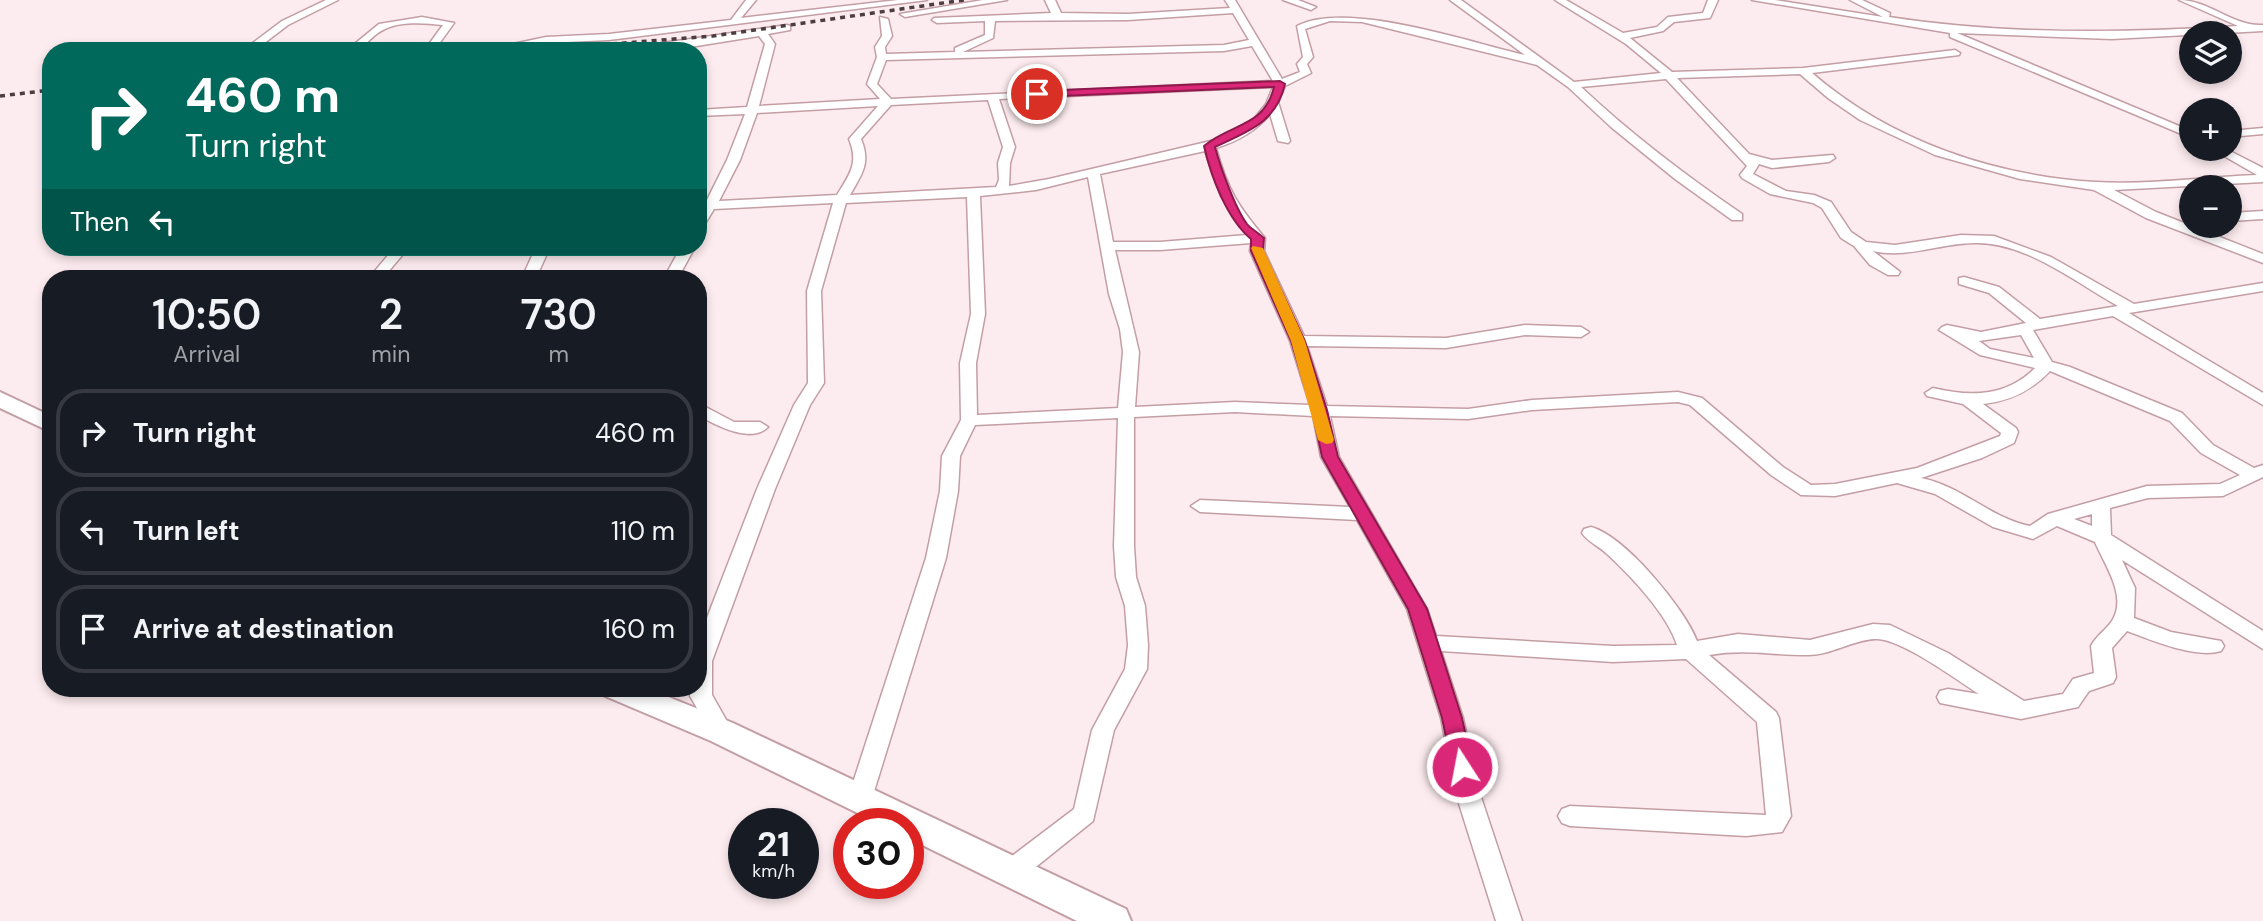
<!DOCTYPE html>
<html lang="en">
<head>
<meta charset="utf-8">
<style>
	:root { --surface:#171b24; --page:#242831; --text:#f1f3f6; --muted:#9ea1a6; --line:#363941 }
	body { margin:0; font-family:"DM Sans",sans-serif; background:var(--page); color:var(--text); height:100vh; display:flex; flex-direction:column; font-size:26px; white-space:nowrap }
	* { box-sizing:border-box; margin:0 }
	p { font-size:23px; color:var(--muted) }
	.icon { flex:none; width:38px; height:38px; fill:none; stroke:currentColor; stroke-width:2; stroke-linecap:round; stroke-linejoin:round }
	.map { position:relative; flex:1; overflow:hidden }
	.drawer { position:absolute; left:42px; top:270px; width:665px; height:427px; display:flex; flex-direction:column; background:var(--surface); border-radius:28px; box-shadow:0 4px 10px #0003 }
	.drawer>* { flex:none }
	.top-card { position:absolute; left:42px; top:42px; width:665px; height:214px; border-radius:28px; box-shadow:0 4px 10px #0003; background:#00695c; color:#fff; overflow:hidden }
	.buttons { position:absolute; left:2179px; top:21px; display:grid; gap:14px }
	.buttons a { display:grid; place-items:center; width:63px; height:63px; border-radius:50%; background:var(--surface); box-shadow:0 4px 10px #0003; font-size:35px }
	.speed { position:absolute; left:728px; top:808px; display:flex; gap:14px; font-size:35px; font-weight:700; text-align:center }
	.speed>* { display:grid; place-content:center; width:91px; height:91px; border-radius:50%; background:var(--surface); box-shadow:0 4px 10px #0003; line-height:1 }
	.speed small { font-size:18px; font-weight:400 }
	.speed .limit { border:10px solid #d22; background:#fff; color:#111 }
	.pin { position:absolute; display:grid; place-items:center; width:60px; height:60px; color:#fff; margin:-30px; border:4px solid #fff; border-radius:50%; box-shadow:0 2px 7px #0007 }
	.me { position:absolute; width:77px; margin:-38px; rotate:349deg; stroke-linejoin:round; filter:drop-shadow(0 0 5px #0008) }
	.turn { display:flex; align-items:center; gap:24px; height:147px; padding:0 28px; font-size:32px }
	.turn .icon { width:91px; height:91px; stroke-width:2.5 }
	.turn b { display:block; font-size:49px; line-height:60px }
	.then { display:flex; align-items:center; height:66px; padding:0 28px; background:#0003; gap:14px; font-size:26px }
	.eta { display:flex; justify-content:space-evenly; align-items:center; height:119px; text-align:center }
	.eta b { font-size:42px; font-weight:600; line-height:49px }
	ul { padding:0; list-style:none }
	li { display:flex; align-items:center; gap:21px; height:88px; margin:0 14px 10px; padding:0 14px; border:4px solid var(--line); border-radius:28px }
	li div { flex:1 }
	li b { display:block; font-size:26px }
	li em { font-style:normal }
	.map>svg:first-child { display:block }
	.lines { fill:none; stroke-linecap:round; stroke-linejoin:round }
	.street-casing { stroke:#c39ea5; stroke-width:3 }
	.secondary-casing { stroke:#c39ea5; stroke-width:4 }
	.street { fill:#fff; fill-rule:evenodd }
	.secondary { fill:#fff; fill-rule:evenodd }
	.rail { stroke:#4b3d40; stroke-width:3.5; stroke-dasharray:5 5; stroke-linecap:butt }
	.route { fill:#db2777; stroke:#8e194d; stroke-width:2 }
	.slow { fill:#f59e0b }
</style>
</head>
<body>
<div class="map">
<svg width="2263" height="921" viewBox="0 0 2263 921">
	<rect width="100%" height="100%" fill="#fdecef"/>
	<g class="lines">
		<defs>
			<path id="street" d="M326,0h12l-50,25 -34,26h-12l40,-30z
				M746,0h10l-15,18 157,-18h29l-318,40 -63,3 -44,8h-23l67,-14 63,-3 122,-14z
				M983,0h24l-102,17 -5,-3z
				M1045,0h10l6,13 67,1 102,-6 -5,-8h10l47,79 18,-7 -3,-8 6,-7 -6,-31c50,-26 171,16 228,29l-75,-55h11l113,82 87,-9 -35,-29 -71,-44h11l57,33 34,-6 11,-10 35,-4 5,-13h10l-8,18 -36,4 -11,9 -33,7 42,34 131,-4 152,-18 5,3 -1,2 -147,18c78,68 182,103 284,109 54,3 108,-5 161,-7l-45,-26h14l37,19v14l-149,8 42,22 107,42v9l-117,-45 -52,-28 -74,-11 -85,-24 -75,-35 -32,-22 -28,-24 -123,4 72,76 23,6 61,-5 2,3 -6,4 -57,6 -13,-4 -6,10 33,17 28,4 17,7 20,30 15,10 29,3 66,-10 33,1 57,21 83,47 129,-21v8l-134,22 134,80v12l-150,-89 -80,14 19,32 18,5 112,46 31,32 41,23 9,-3v12l-40,19 -75,2 -38,10 1,27 152,96v18l-141,-89 13,28 -1,30 37,14 50,9 3,5 -3,5c-25,8 -70,-11 -94,-20l-15,17 4,29 -3,6 -24,8 -11,16 -57,12 -81,-16 -3,-6 3,-6 8,-2 31,5c-22,-14 -80,-57 -104,-55 -23,1 -46,17 -69,16 -34,0 -62,-6 -97,0l67,57 3,6 12,98 -9,16 -36,4 -176,-10 -8,-3 -4,-7 4,-7 8,-3 196,9 -9,-93 -71,-63 -73,3 -172,-11 22,67 16,73 43,130h-26l-41,-130 -14,-73 -34,-109 -50,-89 -157,-8 -9,-6 9,-6 150,7 -29,-50 -8,-41 -78,-4 -101,5v129l2,31 9,29 3,39 -1,24 -33,61 -21,91 -71,57 -9,3 -9,-3 -3,-8 3,-8 70,-53 18,-79 33,-61 3,-24 -3,-39 -9,-29 -2,-31 4,-128 -143,7 -15,31 -2,35 -12,67 -74,240 -4,7 -8,3 -8,-3 -4,-7 78,-240 14,-67 2,-35 19,-36 -1,-57 11,-49 -4,-117 -121,6 -25,88 3,92 -14,22 -35,84 -63,172v34l21,37 -3,6 -8,3 -8,-3 -24,-42v-8h8v-47l59,-152 37,-84 14,-22 -1,-92 26,-88 -119,6 -11,18 -5,1v-25l8,-1 21,-42 18,-46 -47,2v-6l49,-3 18,-63 -6,-8 -75,12 -76,3 179,-26 3,1v4l-22,4 7,10 -16,62 121,-7 -13,-15 10,-27 -2,-10 7,-11 -2,-19 8,2 4,17 -7,11 1,7 69,-2v-4l30,-13v-14l-48,2 -5,-3 2,-2 117,-5zM1233,13l16,27 -25,5 -261,7 30,-14 2,-17 133,-1zM1330,21l32,1 175,43 31,22 43,40 64,52 57,41h10v-6c-57,-39 -111,-80 -161,-127l85,-8 81,87 -7,9 2,3 28,16 43,9 9,5 19,30 13,8 16,19 18,10h10l2,-3 -27,-21c34,8 68,-8 102,-8 51,-1 100,39 143,63l-78,13 -41,-32 -35,-10 -5,1v6l30,9 37,30 -45,9 -34,-7 -5,2 -3,3 41,25 55,13c-29,29 -64,29 -102,20l-8,5 2,3 36,8 38,29 -1,3 -83,32 -82,16 -24,1 -28,-18 -81,-69 -24,-6 -146,8 -64,9 -141,-3 -20,-60 139,2 79,-13 56,2 8,-5 -8,-5 -56,-2 -79,13 -142,-2 -40,-85 1,-13c-27,-32 -38,-49 -49,-90 22,-7 40,-17 54,-34l8,27 10,2 2,-2 -12,-39 7,-16 26,-13 -4,-9 6,-7 -8,-28zM1252,46l21,35 -382,18 -14,-15 9,-24 338,-9zM1273,87l-7,17 -12,15 -39,21 -166,39 -40,7 1,-23 5,-16 -16,-48zM988,100l15,47 -5,16 1,17 -3,7 -146,8c12,-21 21,-32 11,-56l30,-34zM878,106l-29,33c10,24 1,35 -12,56l-118,6 21,-41 17,-47zM1205,151l16,45 26,39 -87,7h-47l-13,-68zM1088,177l21,117 11,35 3,23 -5,56 -141,7 -1,-52 9,-49 -5,-118 56,-6zM1251,243l-1,8 40,90 20,64 -75,-3 -100,5 4,-55 -24,-102h45zM2021,335l13,23 -44,-9 -11,-8zM2050,371l120,50 31,32 39,22 -20,9 -73,2 -99,28 -18,12c-40,-8 -68,-40 -109,-48l61,-20 32,-15 4,-11 -2,-4 -33,-24c27,-3 48,-13 67,-33zM1678,402l12,3 81,70 30,20 34,1 62,-13 38,11 58,33 40,12 24,-13 38,16c9,22 33,54 17,79 -6,9 -16,15 -21,25l3,27 -21,6 -10,15 -39,7 -76,-48 -58,-28 -17,-1 -63,16 -72,-6 -41,7c-12,-32 -72,-105 -106,-114l-7,2 -2,4c6,9 17,13 25,21 24,22 60,60 70,91l-64,1 -177,-10 -9,-27 -88,-152 -9,-41 138,3 64,-9zM2092,514v12l-18,-7z
				M1283,0h15l18,7 -5,3z
				M1752,0h23l108,17 -33,-17h12l28,13 -1,4c116,18 232,16 349,9l-59,-26c30,0 55,27 84,25v6l-151,8 -155,-6 234,98v7l-241,-101v-4z
				M422,17l32,6 -20,28h-10l19,-26c-18,-2 -42,-4 -58,4 -17,7 -18,22 -39,22l33,-27z
				M2263,128v6l-33,3v-6z
				M2263,211v8l-33,2v-8z
				M395,247h14l-26,31h-14z
				M536,247h14l-14,31h-14z
				M681,247h14l-17,31h-14z
				M698,403l36,19h26l8,5c-17,17 -53,-2 -70,-12z"/>
			<path id="secondary" d="M0,392l51,24v16l-51,-24z
				M601,688h45l87,35 393,186 5,12h-54l-169,-83v-14h-28l-169,-83 -106,-45z"/>
		</defs>
		<use href="#street" class="street-casing"/>
		<use href="#secondary" class="secondary-casing"/>
		<use href="#street" class="street"/>
		<use href="#secondary" class="secondary"/>
		<path class="rail" d="M522,51l191,-15 251,-36
			M0,96l51,-6"/>
	</g>
	<path class="route" d="M1280,81l5,3c-9,39 -37,47 -70,63 5,19 20,61 32,77 4,5 12,9 17,14l-1,13 42,90 22,69 11,47 89,152 35,109 11,49 -3,6 -8,3 -7,-3 -3,-6 -10,-49 -34,-109 -86,-152 -10,-47 -21,-69 -40,-90v-12c-24,-20 -40,-62 -47,-93 27,-23 60,-18 70,-59l-237,10 -5,-3 5,-3z"/>
	<path class="slow" d="M1253,246l10,2 42,93 29,99 -2,3 -6,1 -8,-4 -27,-99 -40,-93z"/>
</svg>
<div class="buttons">
<a><svg class="icon" aria-label="layers" viewBox="0 0 24 24"><path d="M12 4l9 5-9 5-9-5zM3 14l9 5 9-5"/></svg></a>
<a>+</a>
<a>−</a>
</div>
<div class="speed"><div>21<small>km/h</small></div><div class="limit">30</div></div>
<div class="pin" style="left:1037px;top:94px;background:#d93025"><svg class="icon" aria-label="arrive" viewBox="0 0 24 24"><path d="M6 21V4h12l-3 4 3 4H6"/></svg></div>
<svg class="me" style="left:1462px;top:767px" viewBox="-20 -20 40 40"><circle r="17" fill="#db2777" stroke="#fff" stroke-width="3"/><path d="M0-11L8 9 0 5-8 9z" fill="#fff"/></svg>
<div class="top-card">
<div class="turn"><svg class="icon" aria-label="right" viewBox="0 0 24 24"><path d="M7 20v-9h11M14 6l5 5-5 5"/></svg><div><b>460 m</b>Turn right</div></div>
<div class="then">Then<svg class="icon" aria-label="left" viewBox="0 0 24 24"><path d="M17 20v-9H6M10 6l-5 5 5 5"/></svg></div>
</div>
<section class="drawer">
<div class="eta">
<div><b>10:50</b><p>Arrival</p></div>
<div><b>2</b><p>min</p></div>
<div><b>730</b><p>m</p></div>
</div>
<ul>
<li><svg class="icon" aria-label="right" viewBox="0 0 24 24"><path d="M7 20v-9h11M14 6l5 5-5 5"/></svg><div><b>Turn right</b></div><em>460 m</em></li>
<li><svg class="icon" aria-label="left" viewBox="0 0 24 24"><path d="M17 20v-9H6M10 6l-5 5 5 5"/></svg><div><b>Turn left</b></div><em>110 m</em></li>
<li><svg class="icon" aria-label="arrive" viewBox="0 0 24 24"><path d="M6 21V4h12l-3 4 3 4H6"/></svg><div><b>Arrive at destination</b></div><em>160 m</em></li>
</ul>
</section>
</div>
</body>
</html>
